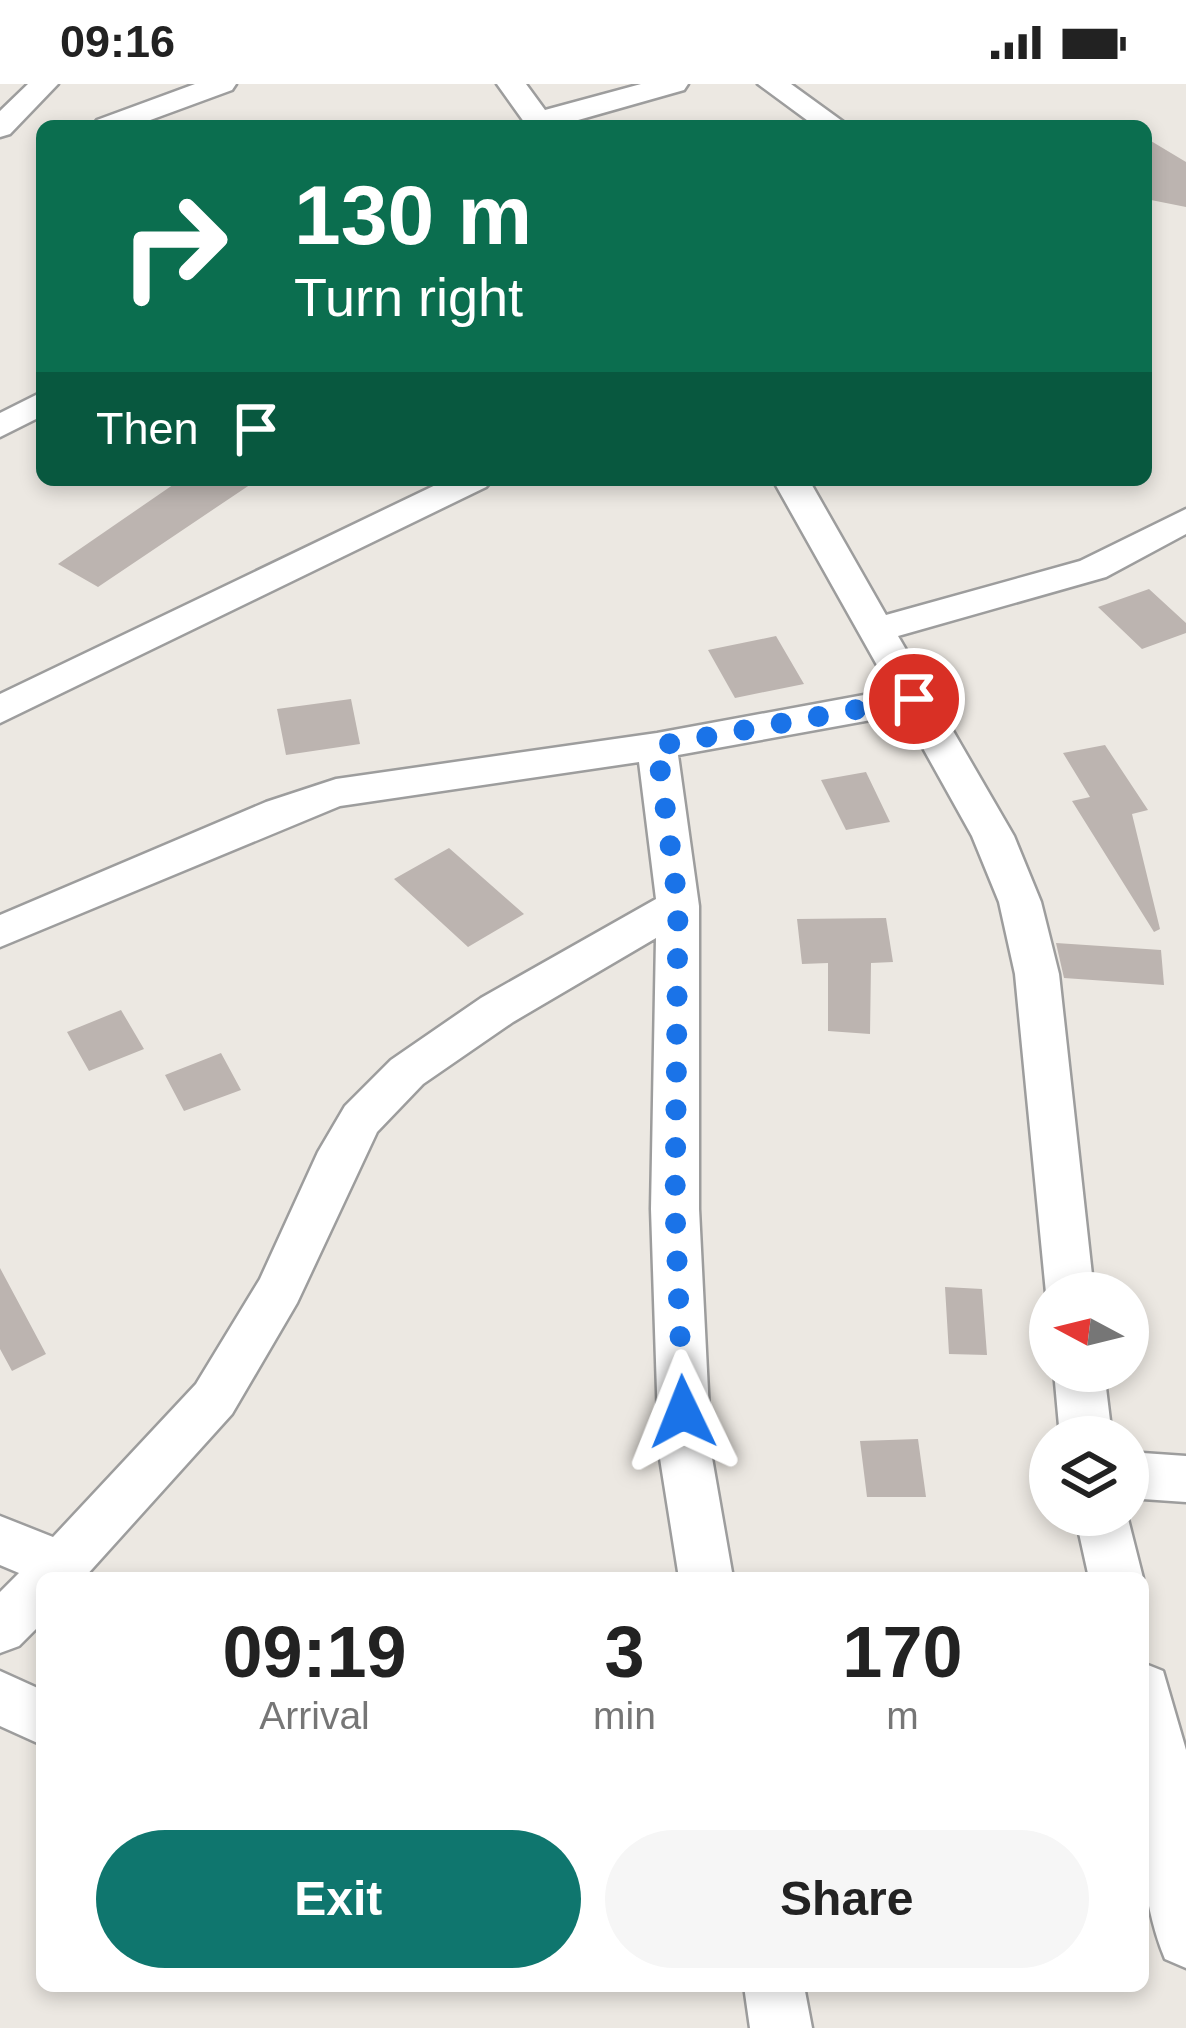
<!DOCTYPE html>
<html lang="en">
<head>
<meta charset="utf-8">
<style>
	:root { --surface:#fff; --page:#f6f6f6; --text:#222; --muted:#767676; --accent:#0f766e }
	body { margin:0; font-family:Arial,sans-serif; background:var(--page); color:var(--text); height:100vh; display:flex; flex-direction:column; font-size:45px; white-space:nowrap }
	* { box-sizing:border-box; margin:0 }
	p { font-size:39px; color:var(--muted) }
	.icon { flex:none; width:66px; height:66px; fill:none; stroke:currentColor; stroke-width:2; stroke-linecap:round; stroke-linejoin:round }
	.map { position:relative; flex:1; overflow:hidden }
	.sheet { position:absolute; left:36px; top:1488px; width:1113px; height:420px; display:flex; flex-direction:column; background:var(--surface); border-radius:18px; box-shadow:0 6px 18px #0003 }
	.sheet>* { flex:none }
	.hud { position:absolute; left:36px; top:36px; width:1116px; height:366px; border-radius:18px; box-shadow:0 6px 18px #0003; background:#0b6e4f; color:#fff; overflow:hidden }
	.needle { width:78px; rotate:277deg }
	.buttons { position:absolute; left:1029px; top:1188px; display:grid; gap:24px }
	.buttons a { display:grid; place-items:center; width:120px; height:120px; border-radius:50%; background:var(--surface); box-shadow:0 6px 18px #0003; font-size:60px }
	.pin { position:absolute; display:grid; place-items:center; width:102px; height:102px; color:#fff; margin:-51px; border:6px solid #fff; border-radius:50%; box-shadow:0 3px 12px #0007 }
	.me { position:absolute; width:132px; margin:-66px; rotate:358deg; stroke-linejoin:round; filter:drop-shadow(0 0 9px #0008) }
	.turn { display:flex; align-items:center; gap:42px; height:252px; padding:0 60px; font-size:54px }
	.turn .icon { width:156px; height:156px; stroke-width:2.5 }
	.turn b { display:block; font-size:84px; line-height:102px }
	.then { display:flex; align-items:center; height:114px; padding:0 60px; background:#0003; gap:24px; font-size:45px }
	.eta { display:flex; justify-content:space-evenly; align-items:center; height:204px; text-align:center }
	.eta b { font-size:72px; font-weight:600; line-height:84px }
	.action { display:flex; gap:24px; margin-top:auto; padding:24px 60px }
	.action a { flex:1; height:138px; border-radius:72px; background:var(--accent); color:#fff; font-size:48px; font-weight:600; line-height:138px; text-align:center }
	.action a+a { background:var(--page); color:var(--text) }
	.status { display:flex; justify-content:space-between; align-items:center; height:84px; padding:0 60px; background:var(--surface); direction:ltr }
	.status svg { height:33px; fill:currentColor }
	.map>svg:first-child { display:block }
	.building { fill:#bcb4b0 }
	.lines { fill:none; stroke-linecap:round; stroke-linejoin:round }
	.minor-casing { stroke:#9d9d9d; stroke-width:5 }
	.minor { fill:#fff; fill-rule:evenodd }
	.route { stroke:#1a73e8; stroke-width:21; stroke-dasharray:0 37.8 }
</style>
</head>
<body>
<div class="status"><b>09:16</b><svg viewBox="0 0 49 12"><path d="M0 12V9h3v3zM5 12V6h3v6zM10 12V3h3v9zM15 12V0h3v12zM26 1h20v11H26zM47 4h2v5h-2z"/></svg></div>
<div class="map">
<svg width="1186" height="1944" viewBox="0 0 1186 1944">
	<rect width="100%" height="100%" fill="#ece8e2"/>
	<path class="building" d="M1146,54l40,24v45l-40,-8z
		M180,396h77l-159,107 -40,-23z
		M1149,505l37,34v10l-44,16 -44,-42z
		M776,552l28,48 -69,14 -27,-48z
		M351,615l9,45 -74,11 -9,-46z
		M1105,661l43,65 -16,4 28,115 -6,3 -82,-131 18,-4 -27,-44z
		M866,688l24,50 -44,8 -25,-50z
		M449,764l75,66 -56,33 -74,-68z
		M886,834l7,44 -22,1 -1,71 -42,-3v-68l-26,1 -5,-45z
		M1056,859l105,7 3,35 -100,-7z
		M121,926l23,39 -55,22 -22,-39z
		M221,969l20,37 -57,21 -19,-36z
		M0,1184l46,86 -34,17 -12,-22z
		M945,1203l37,2 5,66 -38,-1z
		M918,1355l8,58h-59l-7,-56z"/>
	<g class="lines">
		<defs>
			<path id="minor" d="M28,0h30l-48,50 -10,3v-26z
				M195,0h41l-4,6 -98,36h-42l5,-6z
				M497,0h29l19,26 96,-26h47l-4,6 -127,36h-30z
				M758,0h33l58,42h-34z
				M42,308v24l-42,21v-24z
				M446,396h46l-6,7 -486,236v-29z
				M773,396h36l77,135 194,-54 106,-52v25l-80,43 -208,59 116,200 27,66 18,72 35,319h-44v9l-4,-9 -31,-319 -16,-72 -27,-66 -68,-122 -226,41 21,151v303l12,243 22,126h-54l-20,-126 -8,-243 5,-271 -143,84 -90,62 -46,48 -80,171 -65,111 -148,164h-42v45l-23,23 -19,7v-61l19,-19 -19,-8v-49l53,21 143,-153 64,-105 58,-127 27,-46 46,-46 90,-62 175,-99 -17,-137 -299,44 -340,141v-32l266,-113 70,-23 321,-46 234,-43z
				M1054,1287h50l8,66h-52z
				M1128,1368l58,4v46l-58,-4z
				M1075,1431h52l16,63h-54z
				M1143,1579l20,8 23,79v218l-21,-9c-37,-89 -22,-202 -22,-296z
				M0,1587l42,19v55l-42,-19z
				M744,1902h60l8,42h-62z"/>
		</defs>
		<use href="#minor" class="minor-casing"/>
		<use href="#minor" class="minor"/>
	</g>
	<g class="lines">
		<path class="route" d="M683,1328l-8,-203 3,-304 -21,-159 257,-47"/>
	</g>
</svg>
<div class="buttons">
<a><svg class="needle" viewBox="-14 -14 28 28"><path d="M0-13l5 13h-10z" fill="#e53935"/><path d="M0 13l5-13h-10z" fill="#767676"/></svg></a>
<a><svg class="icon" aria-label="layers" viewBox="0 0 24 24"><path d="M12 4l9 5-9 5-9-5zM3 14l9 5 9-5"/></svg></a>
</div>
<div class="pin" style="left:914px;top:615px;background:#d93025"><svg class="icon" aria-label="arrive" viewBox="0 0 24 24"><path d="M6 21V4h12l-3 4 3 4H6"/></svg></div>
<svg class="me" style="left:683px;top:1328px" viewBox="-20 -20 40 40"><path d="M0-17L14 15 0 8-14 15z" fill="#1a73e8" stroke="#fff" stroke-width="4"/></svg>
<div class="hud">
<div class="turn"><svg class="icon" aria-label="right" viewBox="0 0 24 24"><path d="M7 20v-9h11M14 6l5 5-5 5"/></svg><div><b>130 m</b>Turn right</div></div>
<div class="then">Then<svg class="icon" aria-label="arrive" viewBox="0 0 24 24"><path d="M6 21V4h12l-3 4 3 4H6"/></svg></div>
</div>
<section class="sheet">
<div class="eta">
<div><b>09:19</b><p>Arrival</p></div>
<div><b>3</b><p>min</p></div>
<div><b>170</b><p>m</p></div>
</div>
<div class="action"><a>Exit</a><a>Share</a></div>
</section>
</div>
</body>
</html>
